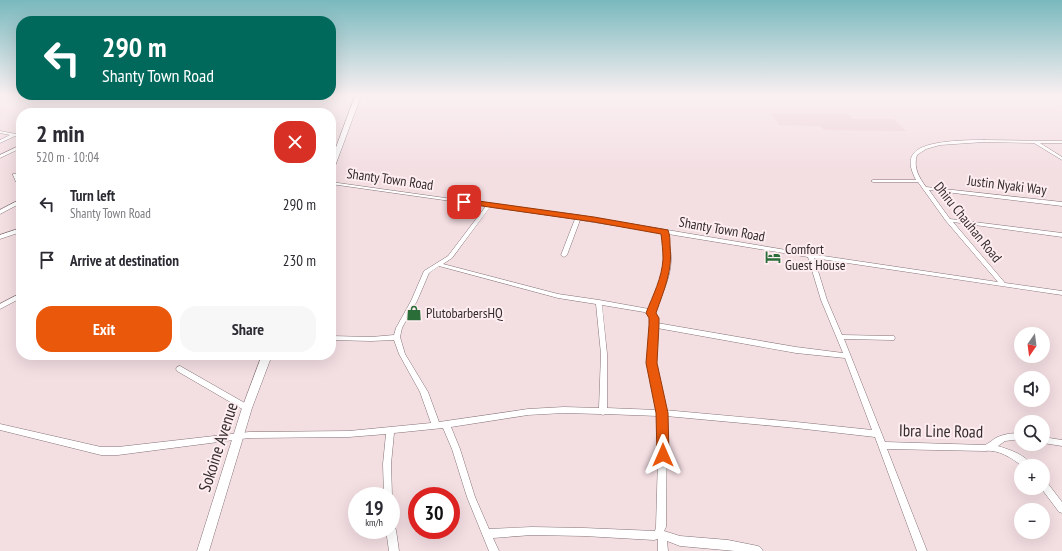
<!DOCTYPE html>
<html lang="en">
<head>
<meta charset="utf-8">
<style>
	:root { --surface:#fff; --page:#f7f7f7; --text:#2b2b33; --muted:#7c7c81; --accent:#ea580c }
	body { margin:0; font-family:"PT Sans Narrow",sans-serif; background:var(--page); color:var(--text); height:100vh; display:flex; flex-direction:column; font-size:15px; white-space:nowrap }
	* { box-sizing:border-box; margin:0 }
	p { font-size:13px; color:var(--muted) }
	.icon { flex:none; width:22px; height:22px; fill:none; stroke:currentColor; stroke-width:2; stroke-linecap:round; stroke-linejoin:round }
	.map { position:relative; flex:1; overflow:hidden }
	.sheet { position:absolute; left:16px; top:108px; width:320px; height:252px; display:flex; flex-direction:column; background:var(--surface); border-radius:16px; box-shadow:0 4px 16px #0002 }
	.sheet>* { flex:none }
	.banner { position:absolute; left:16px; top:16px; width:320px; height:84px; border-radius:16px; box-shadow:0 4px 16px #0002; background:#00695c; color:#fff; overflow:hidden }
	.needle { width:26px; rotate:194deg }
	.fabs { position:absolute; left:1014px; top:327px; display:grid; gap:8px }
	.fabs a { display:grid; place-items:center; width:36px; height:36px; border-radius:50%; background:var(--surface); box-shadow:0 4px 16px #0002; font-size:20px }
	.speed { position:absolute; left:348px; top:487px; display:flex; gap:8px; font-size:20px; font-weight:700; text-align:center }
	.speed>* { display:grid; place-content:center; width:52px; height:52px; border-radius:50%; background:var(--surface); box-shadow:0 4px 16px #0002; line-height:1 }
	.speed small { font-size:10px; font-weight:400 }
	.speed .limit { border:6px solid #d22; background:#fff; color:#111 }
	.pin { position:absolute; display:grid; place-items:center; width:34px; height:34px; color:#fff; margin:-17px; border-radius:8px; box-shadow:0 2px 6px #0006 }
	.me { position:absolute; width:44px; margin:-22px; rotate:0deg; stroke-linejoin:round; filter:drop-shadow(0 0 3px #0008) }
	.turn { display:flex; align-items:center; gap:14px; height:84px; padding:0 20px; font-size:18px }
	.turn .icon { width:52px; height:52px; stroke-width:2.5 }
	.turn b { display:block; font-size:28px; line-height:34px }
	.round { display:grid; place-items:center; flex:none; width:42px; height:42px; border-radius:16px; background:var(--page) }
	.overview { display:flex; align-items:center; justify-content:space-between; height:68px; padding:0 20px }
	h1 { font-size:24px; font-weight:700; line-height:30px }
	.cta { display:flex; gap:8px; margin-top:auto; padding:8px 20px }
	.cta a { flex:1; height:46px; border-radius:16px; background:var(--accent); color:#fff; font-size:16px; font-weight:700; line-height:46px; text-align:center }
	.cta a+a { background:var(--page); color:var(--text) }
	ul { padding:0; list-style:none }
	li { display:flex; align-items:center; gap:12px; height:56px; padding:0 20px }
	li div { flex:1 }
	li b { display:block; font-size:15px }
	li em { font-style:normal }
	.map>svg:first-child { display:block }
	.built { fill:#edd0d6 }
	.lines { fill:none; stroke-linecap:round; stroke-linejoin:round }
	.minor-casing { stroke:#857377; stroke-width:1 }
	.tertiary-casing { stroke:#857377; stroke-width:1 }
	.minor { fill:#fff; fill-rule:evenodd }
	.tertiary { fill:#fff; fill-rule:evenodd }
	.route { fill:#ea580c; stroke:#983908 }
	.labels { text-anchor:middle; dominant-baseline:central; stroke-width:4; stroke-linejoin:round; paint-order:stroke }
	.street-label { font-size:14px; fill:#332b2c; stroke:#feedf0 }
	.poi-label { font-size:14px; fill:#332b2c; stroke:#feedf0; text-anchor:start }
	.near-street-label { font-size:17px; fill:#332b2c; stroke:#feedf0 }
</style>
</head>
<body>
<div class="map">
<svg width="1062" height="551" viewBox="0 0 1062 551">
	<rect width="100%" height="100%" fill="#f3dee2"/>
	<path class="built" d="M771,113l77,1 4,5h42l12,12 -82,-1 -4,-4 -41,-1z"/>
	<g class="lines">
		<defs>
			<path id="minor" d="M0,131l21,4v2l-6,-1 -15,7v-3l10,-5 -10,-2z
				M984,140l78,1v2h-22l22,14v3l-28,-17 -50,-1 -44,3 -14,4 -9,6c-4,13 2,22 9,32l136,15v4l-133,-16 21,29 112,14v4l-109,-15 52,61 57,8v4l-248,-37 13,42 15,35 50,1h2l1,2 -1,2h-2l-48,-1 41,103 100,3c4,-2 5,-3 9,-6 8,-5 18,-6 27,-6v6l-16,2 -7,5c12,4 27,8 34,20h-10c-10,-8 -24,-17 -37,-15l-98,-2 40,102h-10l-42,-114 -79,-9 -130,-12 1,8 -1,103 -2,4 16,5 48,4 30,6 3,2 2,3h-28l-55,-5 -13,-5 1,10h-10v-12l-4,1 -70,-4 -52,-1 -39,3 6,13h-10l-22,-54 -15,-48 -9,-21 -49,5 -3,31 1,32 -1,3v-3h-7l-1,-32 3,-30 -37,3 -100,1 -131,17h-17l-101,-25v-6l101,23h17l131,-15 100,-1 82,-8 -11,-31 -21,-38 -5,-14 -23,1 -40,-1v-4l40,1 23,-2 2,-7 15,-27 13,-30 24,-15 38,-50 -155,-22v-2l157,22 2,-2 2,2 86,11 232,39 188,28 -52,-61 -28,-39h-45l-2,-1 2,-1h43c-4,-8 -9,-19 -2,-27 10,-13 55,-13 70,-13zM490,207l85,12 -14,36 3,2 3,-2 13,-35 82,13c1,8 3,17 3,25 0,18 -9,35 -16,51l-50,-9 -41,-6 -115,-30 9,-6zM668,234l140,23 13,43 22,53 -47,-6 -139,-24v-5l-3,-5c7,-17 17,-35 17,-54 0,-8 -2,-17 -3,-25zM439,266l119,32 38,6 5,50 -2,54 -35,-1 -36,2 -89,13 -11,-30 -23,-38 -5,-17 2,-9 15,-27 12,-28zM602,305l42,7 5,3 2,3 -3,45 9,47 -50,-2v-54zM657,328l139,25 49,5 27,72 -76,-8 -132,-12 -8,-47zM564,413l36,1 3,1 2,-1 53,2 1,8 -3,103 -1,4 -71,-3 -52,-1 -43,2 -14,-32 -15,-48 -9,-22 77,-12z
				M21,145v3l-21,10v-3z
				M13,174h4l4,7v3l-5,-2 -3,-7z
				M21,199v4l-21,11v-4z
				M21,228v4l-21,7v-4z
				M21,293v5l-21,11v-5z
				M180,366l70,40 1,2 -1,2 -3,1 -3,-1 -67,-39 -1,-2 1,-2z
				M1043,437l19,3v6l-19,-3z
				M1043,480l3,1 16,21v11l-3,-1 -18,-24h2z
				M391,526l3,1 2,3 3,21h-10l-3,-21h5z"/>
			<path id="tertiary" d="M355,96h6l-27,73 -3,2v-10z
				M262,355h10l-20,53 -43,143h-12l45,-143z"/>
		</defs>
		<use href="#minor" class="minor-casing"/>
		<use href="#tertiary" class="tertiary-casing"/>
		<use href="#minor" class="minor"/>
		<use href="#tertiary" class="tertiary"/>
	</g>
	<linearGradient id="sky" x2="0" y2="1"><stop stop-color="#79b9be"/><stop offset="0.55" stop-color="#faf0f2"/><stop offset="1" stop-color="#faf0f2" stop-opacity="0"/></linearGradient>
	<rect width="1062" height="173" fill="url(#sky)"/>
	<path class="route" d="M464,199l130,18 74,13c2,5 2,10 2,16 3,24 -6,44 -14,67l3,5v7l-2,38 11,50 1,42 -2,4 -4,2 -5,-2 -1,-4 -1,-42 -10,-50 3,-38v-7l-3,-5c7,-18 16,-35 17,-54 0,-8 -1,-17 -2,-25l-67,-12 -133,-19 -1,-1z"/>
	<defs>
		<symbol id="hotel-bare" viewBox="-9 -9 18 18"><path d="M-6-4.5h1.5V1H6V5H4.5V3h-9V5H-6ZM-4 0a1.8 1.8 0 1 1 3.6 0ZM.5 0V-2.5h3Q6-2.5 6 0Z" fill="#2a6d38" stroke="#feedf0" stroke-width="2.5" paint-order="stroke"/></symbol>
		<symbol id="shop-bare" viewBox="-9 -9 18 18"><path d="M-5-2.5h2.3a2.7 3.5 0 0 1 5.4 0H5L5.5 6h-11ZM-1.5-2.5h3a1.5 2.3 0 0 0-3 0Z" fill="#2a6d38" stroke="#feedf0" stroke-width="2.5" paint-order="stroke"/></symbol>
	</defs>
	<g fill-rule="evenodd">
		<use href="#hotel-bare" x="762" y="246" width="22" height="22"/>
		<use href="#shop-bare" x="403" y="302" width="22" height="22"/>
	</g>
	<g class="labels">
		<g class="street-label">
			<text transform="translate(390 179) rotate(8)">Shanty Town Road</text>
			<text transform="translate(1007 185) rotate(7)">Justin Nyaki Way</text>
			<text transform="translate(968 222) rotate(51)">Dhiru Chauhan Road</text>
			<text transform="translate(722 229) rotate(10)">Shanty Town Road</text>
		</g>
		<g class="poi-label">
			<text x="785" y="249">Comfort<tspan x="785" dy="16">Guest House</tspan></text>
			<text x="426" y="313">PlutobarbersHQ</text>
		</g>
		<g class="near-street-label">
			<text transform="translate(941 431) rotate(1)">Ibra Line Road</text>
			<text transform="translate(218 447) rotate(-72)">Sokoine Avenue</text>
		</g>
	</g>
</svg>
<div class="fabs">
<a><svg class="needle" viewBox="-14 -14 28 28"><path d="M0-13l5 13h-10z" fill="#e53935"/><path d="M0 13l5-13h-10z" fill="#7c7c81"/></svg></a>
<a><svg class="icon" aria-label="sound" viewBox="0 0 24 24"><path d="M4 9h4l5-4v14l-5-4H4zM17 9q2 3 0 6"/></svg></a>
<a><svg class="icon" aria-label="search" viewBox="0 0 24 24"><circle cx="10" cy="10" r="6"/><path d="M15 15l6 6"/></svg></a>
<a>+</a>
<a>−</a>
</div>
<div class="speed"><div>19<small>km/h</small></div><div class="limit">30</div></div>
<div class="pin" style="left:464px;top:202px;background:#d93025"><svg class="icon" aria-label="arrive" viewBox="0 0 24 24"><path d="M6 21V4h12l-3 4 3 4H6"/></svg></div>
<svg class="me" style="left:663px;top:455px" viewBox="-20 -20 40 40"><path d="M0-17L14 15 0 8-14 15z" fill="#ea580c" stroke="#fff" stroke-width="4"/></svg>
<div class="banner">
<div class="turn"><svg class="icon" aria-label="left" viewBox="0 0 24 24"><path d="M17 20v-9H6M10 6l-5 5 5 5"/></svg><div><b>290 m</b>Shanty Town Road</div></div>
</div>
<section class="sheet">
<div class="overview"><div><h1>2 min</h1><p>520 m · 10:04</p></div><a class="round" style="background:#d93025;color:#fff"><svg class="icon" aria-label="close" viewBox="0 0 24 24"><path d="M6 6l12 12M18 6L6 18"/></svg></a></div>
<ul>
<li><svg class="icon" aria-label="left" viewBox="0 0 24 24"><path d="M17 20v-9H6M10 6l-5 5 5 5"/></svg><div><b>Turn left</b><p>Shanty Town Road</p></div><em>290 m</em></li>
<li><svg class="icon" aria-label="arrive" viewBox="0 0 24 24"><path d="M6 21V4h12l-3 4 3 4H6"/></svg><div><b>Arrive at destination</b></div><em>230 m</em></li>
</ul>
<div class="cta"><a>Exit</a><a>Share</a></div>
</section>
</div>
</body>
</html>
